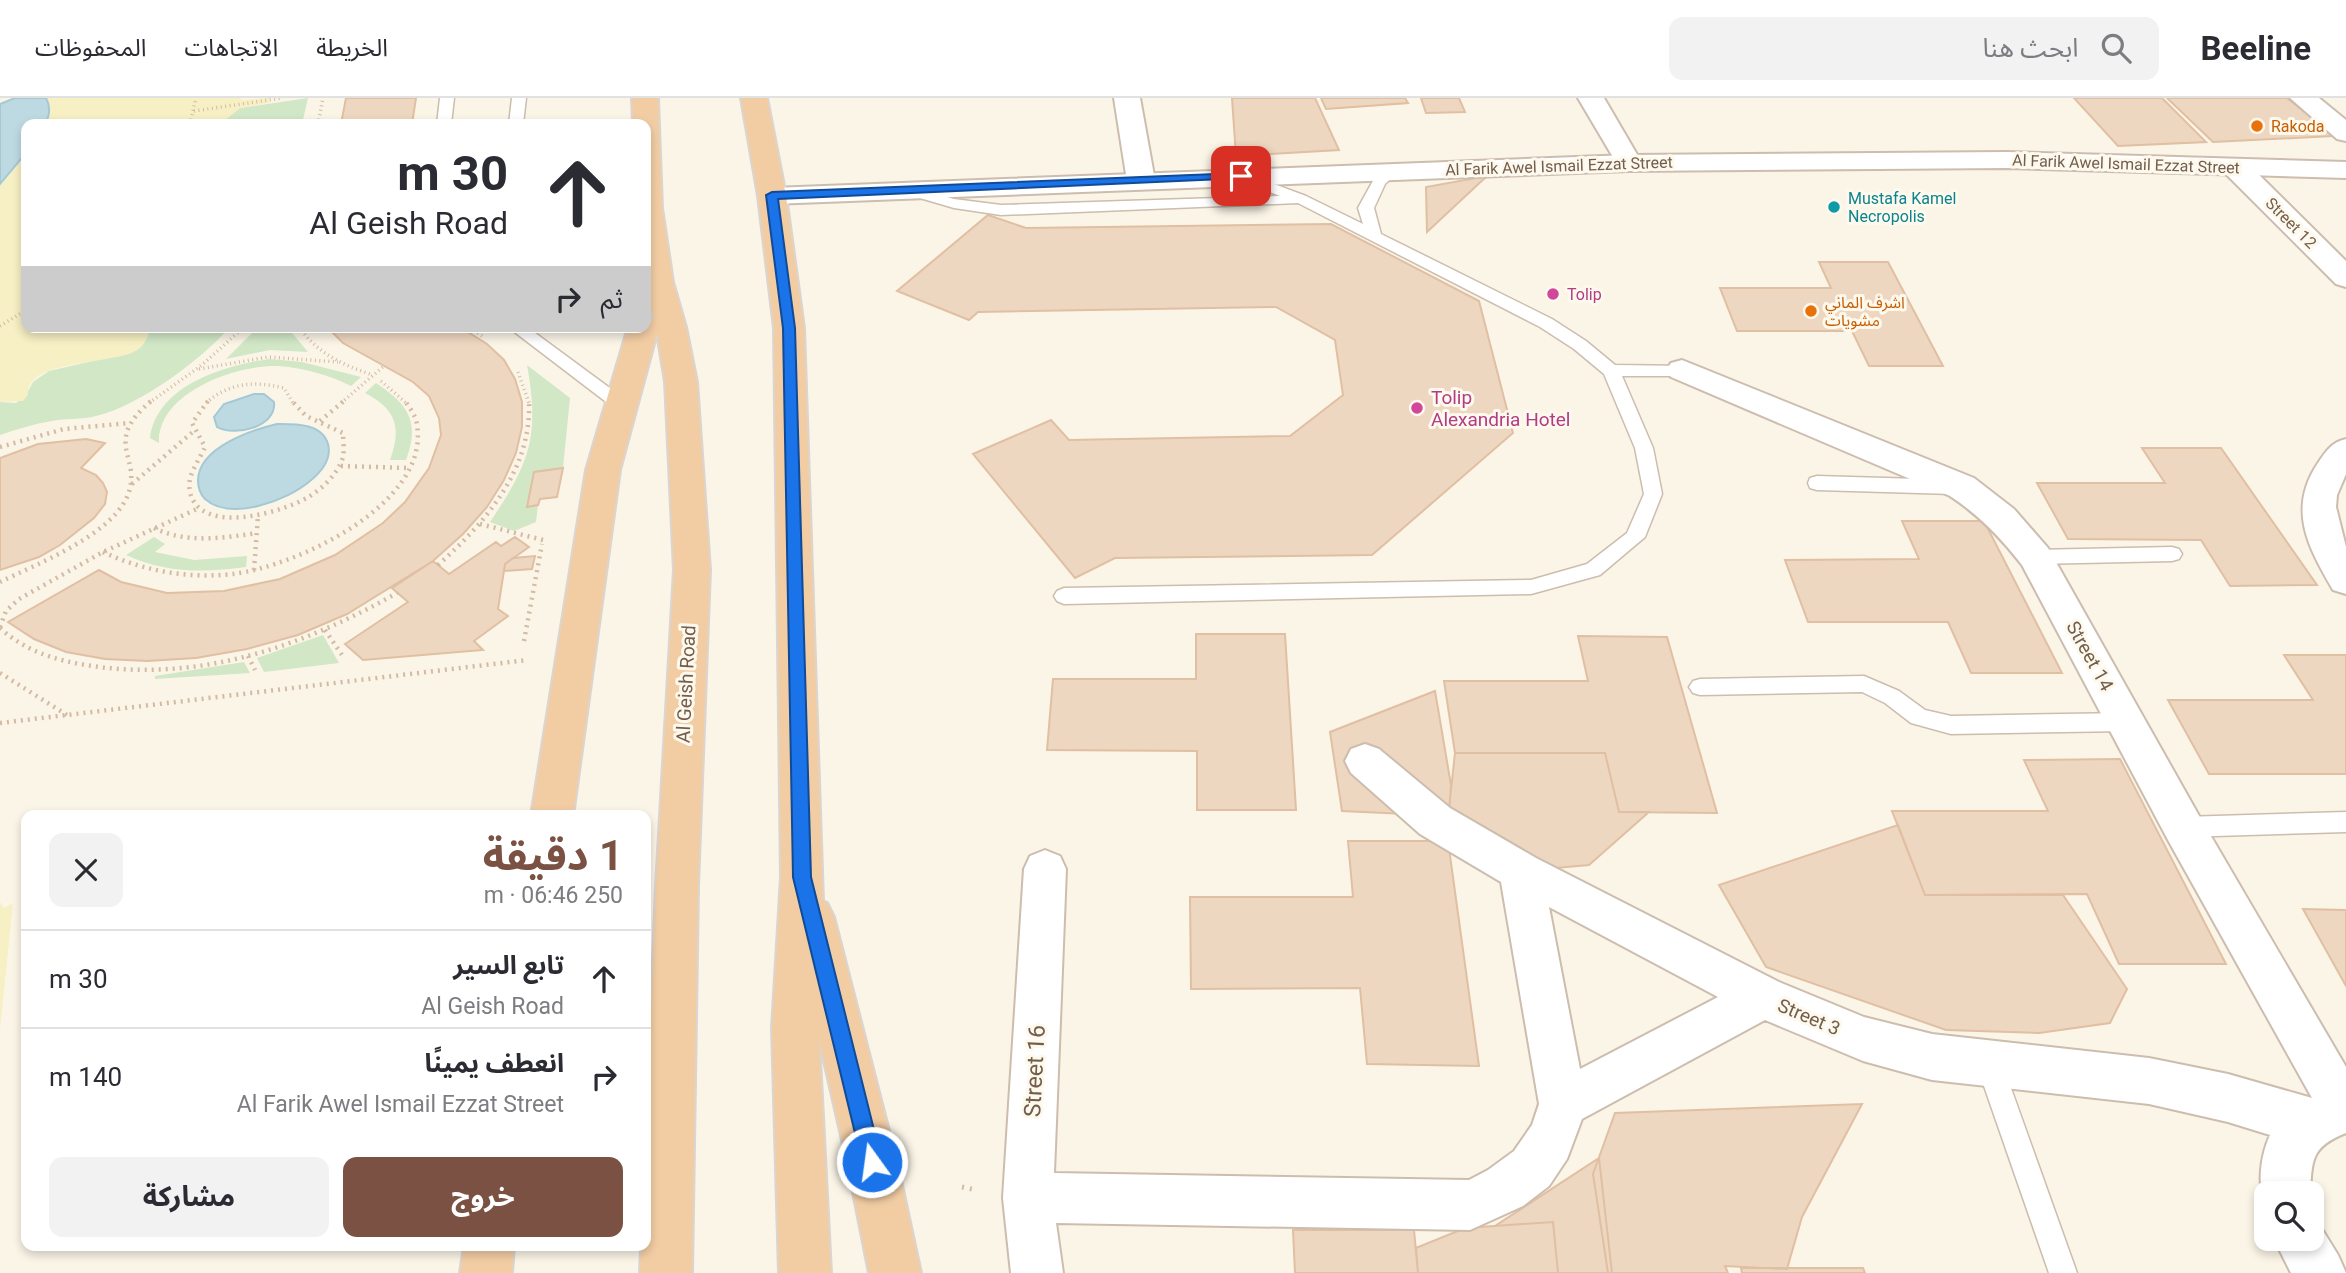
<!DOCTYPE html>
<html lang="ar">
<head>
<meta charset="utf-8">
<style>
	:root { --surface:#fff; --page:#f2f2f3; --text:#2b2b33; --muted:#7c7c81; --line:#e1e1e2; --accent:#7a5143 }
	body { margin:0; font-family:Roboto,"Noto Sans Arabic",sans-serif; background:var(--page); color:var(--text); direction:rtl; height:100vh; display:flex; flex-direction:column; font-size:26px; white-space:nowrap }
	* { box-sizing:border-box; margin:0 }
	p { font-size:23px; color:var(--muted) }
	.icon { flex:none; width:38px; height:38px; fill:none; stroke:currentColor; stroke-width:2; stroke-linecap:round; stroke-linejoin:round }
	.map { position:relative; flex:1; overflow:hidden; direction:ltr }
	.panel { position:absolute; left:21px; top:712px; width:630px; height:441px; display:flex; flex-direction:column; background:var(--surface); border-radius:14px; box-shadow:0 4px 10px #0003; direction:rtl }
	.panel>* { flex:none }
	.top-card { position:absolute; left:21px; top:21px; width:630px; height:214px; border-radius:14px; box-shadow:0 4px 10px #0003; direction:rtl; background:#fff; color:var(--text); overflow:hidden }
	.tools { position:absolute; left:2254px; top:1083px; display:grid; gap:14px }
	.tools a { display:grid; place-items:center; width:70px; height:70px; border-radius:14px; background:var(--surface); box-shadow:0 4px 10px #0003; font-size:35px }
	.pin { position:absolute; display:grid; place-items:center; width:60px; height:60px; color:#fff; margin:-30px; border-radius:14px; box-shadow:0 4px 10px #0006 }
	.me { position:absolute; width:77px; margin:-38px; rotate:346deg; stroke-linejoin:round; filter:drop-shadow(0 0 5px #0008) }
	.turn { display:flex; align-items:center; gap:24px; height:147px; padding:0 28px; font-size:32px }
	.turn .icon { width:91px; height:91px; stroke-width:2.5 }
	.turn b { display:block; font-size:49px; line-height:60px }
	.then { display:flex; align-items:center; height:66px; padding:0 28px; background:#0003; gap:14px; font-size:26px }
	.round { display:grid; place-items:center; flex:none; width:74px; height:74px; border-radius:14px; background:var(--page) }
	.head { display:flex; align-items:center; justify-content:space-between; height:119px; padding:0 28px }
	h1 { font-size:42px; font-weight:700; line-height:52px; color:var(--accent) }
	.cta { display:flex; gap:14px; margin-top:auto; padding:14px 28px }
	.cta a { flex:1; height:80px; border-radius:14px; background:var(--accent); color:#fff; font-size:28px; font-weight:700; line-height:80px; text-align:center }
	.cta a+a { background:var(--page); color:var(--text) }
	ul { padding:0; list-style:none }
	li { display:flex; align-items:center; gap:21px; height:98px; padding:0 28px; border-top:2px solid var(--line) }
	li div { flex:1 }
	li b { display:block; font-size:26px }
	li em { font-style:normal }
	header { display:flex; align-items:center; gap:42px; box-sizing:border-box; height:98px; padding:0 35px; background:var(--surface); border-bottom:2px solid var(--line) }
	header strong { font-size:33px }
	nav { display:flex; gap:38px; margin-inline-start:auto; font-size:24px }
	.search { width:490px; height:63px; background:var(--page); display:flex; align-items:center; gap:18px; box-sizing:border-box; padding:0 24px; border-radius:14px; color:var(--muted); font-size:26px }
	.map>svg:first-child { display:block }
	.green { fill:#d1e7c6 }
	.sand { fill:#f7f0c4 }
	.water { fill:#bddae3; stroke:#a4c9d4; stroke-width:2 }
	.building { fill:#eed7c1; stroke:#e0bfa2; stroke-width:2 }
	.lines { fill:none; stroke-linecap:round; stroke-linejoin:round }
	.service-casing { stroke:#ccbdae; stroke-width:3 }
	.minor-casing { stroke:#ccbdae; stroke-width:4 }
	.tertiary-casing { stroke:#ccbdae; stroke-width:4 }
	.trunk-casing { stroke:#dbd5d1; stroke-width:4 }
	.path-far2 { stroke:#d3baa4; stroke-width:3.5; stroke-dasharray:1 3.5; stroke-linecap:butt }
	.path-far1 { stroke:#d3baa4; stroke-width:4.5; stroke-dasharray:2 5; stroke-linecap:butt }
	.path { stroke:#d3baa4; stroke-width:5; stroke-dasharray:2 6; stroke-linecap:butt }
	.service { fill:#fff; fill-rule:evenodd }
	.minor { fill:#fff; fill-rule:evenodd }
	.tertiary { fill:#fff; fill-rule:evenodd }
	.trunk { fill:#f2cda4; fill-rule:evenodd }
	.route { fill:#1a73e8; stroke:#114b97; stroke-width:2 }
	.food-dot { fill:#e8710a; stroke:#fef9ed; stroke-width:2.5 }
	.culture-dot { fill:#0f9aa8; stroke:#fef9ed; stroke-width:2.5 }
	.hotel-dot { fill:#d1479c; stroke:#fef9ed; stroke-width:2.5 }
	.labels { text-anchor:middle; dominant-baseline:central; stroke-width:6; stroke-linejoin:round; paint-order:stroke }
	.far-food-label { font-size:16px; fill:#c56008; stroke:#fef9ed; text-anchor:start }
	.far-street-label { font-size:16px; fill:#735e4d; stroke:#fef9ed }
	.far-culture-label { font-size:16px; fill:#0d838f; stroke:#fef9ed; text-anchor:start }
	.far-hotel-label { font-size:16px; fill:#b23c85; stroke:#fef9ed; text-anchor:start }
	.hotel-label { font-size:19px; fill:#b23c85; stroke:#fef9ed; text-anchor:start }
	.street-label { font-size:19px; fill:#735e4d; stroke:#fef9ed }
	.near-street-label { font-size:23px; fill:#735e4d; stroke:#fef9ed }
</style>
</head>
<body>
<header>
<strong>Beeline</strong>
<div class="search"><svg class="icon" aria-label="search" viewBox="0 0 24 24"><circle cx="10" cy="10" r="6"/><path d="M15 15l6 6"/></svg>ابحث هنا</div>
<nav><a>الخريطة</a><a>الاتجاهات</a><a>المحفوظات</a></nav>
</header>
<div class="map">
<svg width="2346" height="1175" viewBox="0 0 2346 1175">
	<rect width="100%" height="100%" fill="#fbf5e7"/>
	<path class="green" d="M308,0l-6,26h-82l20,-16z
		M151,229h79c-29,33 -91,79 -134,89 -14,4 -30,2 -44,5 -18,3 -35,8 -52,14v-33l16,1 11,-10 6,-11 16,-11 48,-11 49,-20z
		M258,229h29l21,25 -38,-2 -44,9z
		M270,261l32,3 59,15 -10,9c-22,-11 -47,-18 -72,-20 -41,-2 -122,26 -120,77l-9,-5c7,-53 75,-73 120,-79z
		M527,267l43,33 -7,70 -29,4 -7,34 11,-1 -2,17 -22,9 -24,-9c40,-59 50,-86 37,-157z
		M376,285c33,22 44,39 30,77h-16c12,-33 6,-51 -25,-67z
		M154,439l11,7 -10,8 39,8 53,-4 -1,11c-43,6 -81,6 -120,-12z
		M323,537l16,28 -75,9 -7,-14z
		M244,564l6,11 -95,6v-3z"/>
	<path class="sand" d="M46,0h194l2,2 27,-2v5l-29,5 -20,16h-175l5,-19z
		M26,55v174h125c-4,9 -5,18 -14,23 -20,15 -112,8 -109,45l-5,6 -23,1v-218z
		M0,804l4,6 9,-5 -13,126z"/>
	<path class="water" d="M15,0h31c5,9 4,17 -1,26h-19v29l-26,31v-80z
		M254,296h10l10,8c3,25 -39,35 -57,25l-3,-10 10,-13z
		M277,326c18,0 45,-1 51,20 4,15 -7,28 -18,37 -22,19 -79,41 -105,18 -5,-5 -7,-12 -7,-19 1,-33 54,-50 79,-56z"/>
	<path class="building" d="M346,0h70l-4,26h-71z
		M1232,0h83l24,52 -103,6z
		M1321,0h84l3,5 -82,6z
		M1421,0h38l6,14 -39,1z
		M2074,0h88l44,44 -88,4z
		M2167,0h120l48,38 -122,6z
		M1487,78l-60,56 -1,-45z
		M988,117l38,13 305,-4 148,77 34,132 -141,122 -257,3 -40,20 -102,-124 78,-34 18,20 221,-4 53,-41 -8,-55 -59,-33 -298,5 -9,8 -72,-29z
		M1819,164h69l55,104h-74l-17,-35h-115l-17,-43h111z
		M327,229h133l27,17 17,16 11,19 7,23v25l-6,26 -12,27 -17,27 -24,27 -30,27 -86,53 -49,21 -51,14 -51,9 -49,3 -42,-2 -39,-7 -32,-13 -26,-17 91,-52 22,12 46,11 57,-2 56,-12 55,-24 48,-32 22,-21 24,-34 12,-33 -2,-17 -10,-22 -16,-14 -70,-39z
		M86,341l19,4 -24,25 15,7 7,8 4,9 -2,12 -11,14 -34,27 -21,12 -39,13v-112l38,-14z
		M2142,350h79l96,137 -87,1 -29,-46 -133,-1 -31,-56h128z
		M563,370l-6,29 -17,2 -2,6 -11,2 7,-35z
		M1902,423h82l78,152h-91l-23,-51h-140l-23,-62 134,-1z
		M515,439l14,10 -24,17 -7,45 10,7 -34,25 9,9 -120,10 -18,-16 63,-42 -16,-14 41,-27 16,13 47,-32 5,4z
		M535,458l-3,13 -28,2 1,-7 8,-6z
		M1196,536h89l11,176h-99v-59l-150,-1 6,-71h143z
		M1578,538l89,1 50,176 -98,-1 -14,-59h-150l-11,-72h144z
		M2284,557h62v119h-137l-41,-74h145z
		M1435,593l16,94 -2,31 -107,-5 -12,-79z
		M1455,655h150l14,59h30l-60,53 -68,6 -74,-44z
		M2120,661l106,205h-107l-32,-70 -162,1 -33,-84h156l-24,-51z
		M1898,727l27,70h138l64,94 -17,34 -71,10 -93,-3 -180,-63 -47,-82z
		M1348,743h100l31,225 -112,-2 -7,-76 -169,1 -1,-92h163z
		M2303,811l43,1v76z
		M1862,1006l-60,113 -15,52 -62,-3 3,7h-120l-15,-99 22,-61z
		M1599,1060l13,115h-54l-5,-51 -58,4z
		M1553,1124l5,51h-140l-2,-25 49,-20z
		M1293,1132h121l4,43h-123z
		M1741,1170h122l2,5h-123z"/>
	<g class="lines">
		<defs>
			<path id="service" d="M440,0h14l-3,26h-14z
				M512,0h14l-3,26h-14z
				M1391,70l7,4 -13,12 -11,24 7,26 171,85 34,22 29,24 73,1 3,4 -3,4 -6,2h-60l31,72 9,46 -17,43 -45,38 -69,19 -467,10 -7,-3 -3,-5 3,-5 7,-3 467,-8 56,-16 40,-31 17,-39 -9,-46 -31,-74 -30,-25 -34,-22 -242,-124 -297,12 -47,-7 -51,-15 -2,-3 7,-4 46,13 47,6 279,-9 -43,-17 -2,-3 2,-3 5,-1 64,24 57,28 -5,-16 16,-29z
				M508,229h19l99,73 3,4 -3,4h-12z
				M1817,378l136,4 7,2 2,5 -2,5 -7,2 -136,-4 -7,-2 -2,-5 2,-5z
				M2172,449l7,2 3,5 -3,5 -7,2 -137,3 -7,-2 -3,-5 3,-5 7,-2z
				M1864,578l35,15 26,19 26,6 175,-3 8,3 3,6 -3,6 -8,3 -175,3 -40,-11 -26,-20 -23,-11 -162,3 -7,-2 -4,-6 4,-6 7,-2z
				M2346,714v20l-163,5 -8,-3 -3,-7 3,-7 8,-3z
				M1989,953l9,3 4,9 75,210h-28l-73,-210 4,-9z"/>
			<path id="minor" d="M1114,0h26l15,83 -4,6 -10,2 -10,-2 -4,-6z
				M1578,0h26l38,65 -4,6 -9,2 -9,-2z
				M2290,0h29l27,22v21l-9,-2z
				M2236,62l10,2 100,99v26l-10,-3 -110,-110 -3,-6 3,-6z
				M1682,262l292,118 40,31 34,39 150,266 148,253v66c-35,14 -34,26 -36,61h-44v15c-9,-23 -6,-52 4,-74l-42,-13 -79,-18 -217,-24 -69,-19 -98,-41 -183,99 -15,40 -18,27 -26,20 -53,24 -414,-7 7,50h-52l-8,-75 21,-329 6,-13 15,-6 15,6 6,13 -12,304 415,7 19,-10 26,-19 18,-26 7,-21 -38,-222 -81,-48 -69,-61 -6,-12 6,-12 14,-5 14,5 71,59 86,50 243,124 85,35 68,17 217,24 79,16 84,24 -144,-258 -146,-275c-21,-27 -43,-50 -72,-69l-279,-119 -5,-7 5,-7zM1549,809l169,90 -138,72z
				M2346,341v35l-9,21 -1,12 10,40v47l-13,-4c-25,-43 -46,-81 -15,-127 8,-12 14,-21 28,-24z
				M2312,1121l5,2 21,34 8,18h-55l-17,-34h38z"/>
			<path id="tertiary" d="M2007,54l339,10v16l-339,-10 -378,3 -857,33 -10,-2 -4,-6 4,-6 10,-2 857,-33z"/>
			<path id="trunk" d="M632,0h26l4,110 11,74 13,45 11,55 13,188 -12,316 -6,387h-52l1,-27h5v-113l10,-247 18,-316 -9,-188 -8,-49 -37,137 -47,346h-42l55,-346 42,-143h18v-9l8,2 -8,-29v-167h-13z
				M741,0h26l19,98 18,132 19,573 4,2 7,14 63,245 24,111h-52l-22,-111 -28,-123 12,234h-52l-7,-245 9,-151 -7,-549 -16,-132z
				M464,1148h50l-2,27h-52z"/>
		</defs>
		<use href="#service" class="service-casing"/>
		<use href="#minor" class="minor-casing"/>
		<use href="#tertiary" class="tertiary-casing"/>
		<use href="#trunk" class="trunk-casing"/>
		<path class="path-far2" d="M194,13l88,-13
			M190,26l6,-26
			M318,26l5,-26
			M0,228l26,-16
			M299,229c19,27 44,38 74,48
			M470,230l12,8
			M199,271l69,-12 70,5
			M518,274l11,31
			M381,283l25,22
			M149,305l53,-38 42,-38
			M206,305c24,-21 49,-22 78,-15l9,15
			M341,305l43,-37"/>
		<path class="path-far1" d="M208,303l-16,22 13,24c-6,14 -19,29 -15,45 10,45 95,20 120,4 14,-9 26,-21 32,-36 3,-8 1,-19 1,-27l-37,-17 -14,-15
			M320,323l24,-20
			M0,349l64,-18 66,-6
			M341,368l68,2
			M132,386l63,-54
			M480,426l63,16
			M154,430c33,16 68,10 103,5
			M103,454c41,19 84,27 130,22 64,-8 197,-70 184,-149 -1,-9 -7,-17 -12,-24
			M438,467c48,-43 94,-96 91,-164
			M254,472l4,-54
			M0,484c37,-18 107,-45 126,-83 20,-41 -27,-54 25,-98
			M0,529l6,-16 13,-12 84,-47 96,-44
			M0,530c26,24 58,33 92,38 109,16 211,-20 305,-73
			M325,532l19,28
			M524,543l18,-97
			M248,558l7,14
			M0,575l67,42
			M0,625l527,-63"/>
		<path class="path" d="M962,1089l14,3"/>
		<use href="#service" class="service"/>
		<use href="#minor" class="minor"/>
		<use href="#tertiary" class="tertiary"/>
		<use href="#trunk" class="trunk"/>
	</g>
	<path class="route" d="M1241,75l6,3 -2,2 -467,21 17,129 16,549 71,285 -3,8 -7,3 -7,-3 -3,-8 -69,-285 -10,-549 -17,-133 6,-3z"/>
	<g class="food-dot">
		<circle cx="2257" cy="28" r="7"/>
		<circle cx="1811" cy="213" r="7"/>
	</g>
	<circle class="culture-dot" cx="1834" cy="109" r="7"/>
	<g class="hotel-dot">
		<circle cx="1553" cy="196" r="7"/>
		<circle cx="1417" cy="310" r="7"/>
	</g>
	<g class="labels">
		<g class="far-food-label">
			<text x="2271" y="28">Rakoda</text>
			<text x="1825" y="204">اشرف الماني<tspan x="1825" dy="18">مشويات</tspan></text>
		</g>
		<g class="far-street-label">
			<text transform="translate(2126 66) rotate(2)">Al Farik Awel Ismail Ezzat Street</text>
			<text transform="translate(1559 68) rotate(-2)">Al Farik Awel Ismail Ezzat Street</text>
			<text transform="translate(2291 125) rotate(45)">Street 12</text>
		</g>
		<g class="far-culture-label">
			<text x="1848" y="100">Mustafa Kamel<tspan x="1848" dy="18">Necropolis</tspan></text>
		</g>
		<g class="far-hotel-label">
			<text x="1567" y="196">Tolip</text>
		</g>
		<g class="hotel-label">
			<text x="1431" y="299">Tolip<tspan x="1431" dy="22">Alexandria Hotel</tspan></text>
		</g>
		<g class="street-label">
			<text transform="translate(2090 558) rotate(61)">Street 14</text>
			<text transform="translate(686 586) rotate(-87)">Al Geish Road</text>
			<text transform="translate(1809 919) rotate(23)">Street 3</text>
		</g>
		<g class="near-street-label">
			<text transform="translate(1035 973) rotate(-87)">Street 16</text>
		</g>
	</g>
</svg>
<div class="tools">
<a><svg class="icon" aria-label="search" viewBox="0 0 24 24"><circle cx="10" cy="10" r="6"/><path d="M15 15l6 6"/></svg></a>
</div>
<div class="pin" style="left:1241px;top:78px;background:#d93025"><svg class="icon" aria-label="arrive" viewBox="0 0 24 24"><path d="M6 21V4h12l-3 4 3 4H6"/></svg></div>
<svg class="me" style="left:872px;top:1064px" viewBox="-20 -20 40 40"><circle r="17" fill="#1a73e8" stroke="#fff" stroke-width="3"/><path d="M0-11L8 9 0 5-8 9z" fill="#fff"/></svg>
<div class="top-card">
<div class="turn"><svg class="icon" aria-label="ahead" viewBox="0 0 24 24"><path d="M12 20V5M6 11l6-6 6 6"/></svg><div><b>30 m</b>Al Geish Road</div></div>
<div class="then">ثم<svg class="icon" aria-label="right" viewBox="0 0 24 24"><path d="M7 20v-9h11M14 6l5 5-5 5"/></svg></div>
</div>
<section class="panel">
<div class="head"><div><h1>1 دقيقة</h1><p>250 m · 06:46</p></div><a class="round"><svg class="icon" aria-label="close" viewBox="0 0 24 24"><path d="M6 6l12 12M18 6L6 18"/></svg></a></div>
<ul>
<li><svg class="icon" aria-label="ahead" viewBox="0 0 24 24"><path d="M12 20V5M6 11l6-6 6 6"/></svg><div><b>تابع السير</b><p>Al Geish Road</p></div><em>30 m</em></li>
<li><svg class="icon" aria-label="right" viewBox="0 0 24 24"><path d="M7 20v-9h11M14 6l5 5-5 5"/></svg><div><b>انعطف يمينًا</b><p>Al Farik Awel Ismail Ezzat Street</p></div><em>140 m</em></li>
</ul>
<div class="cta"><a>خروج</a><a>مشاركة</a></div>
</section>
</div>
</body>
</html>
